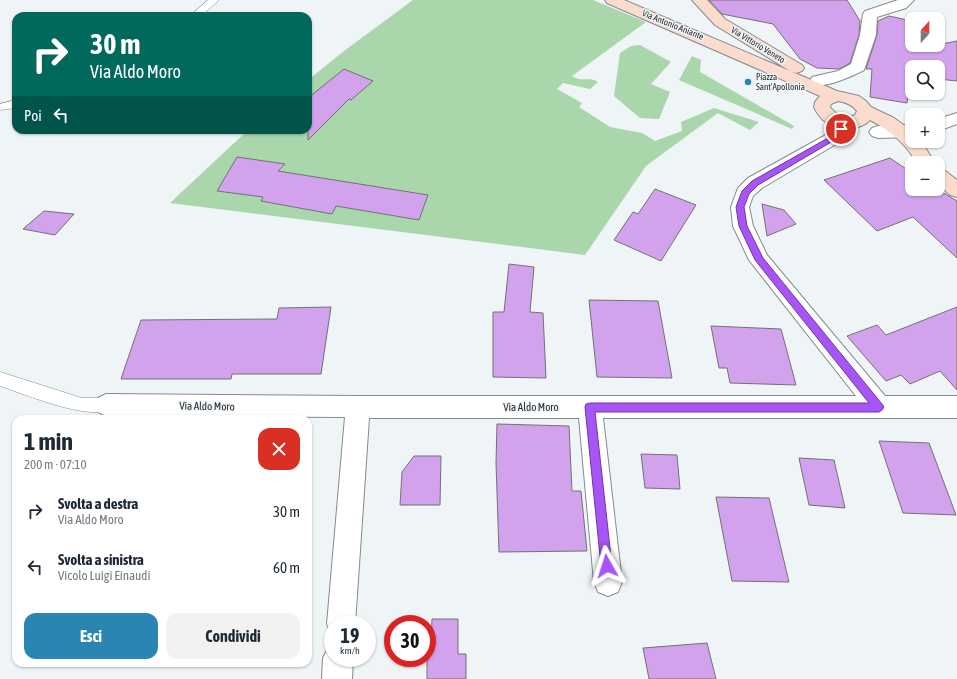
<!DOCTYPE html>
<html lang="it">
<head>
<meta charset="utf-8">
<style>
	:root { --surface:#fff; --page:#f2f2f3; --text:#1f2937; --muted:#747a83; --accent:#2b85b3 }
	body { margin:0; font-family:"Asap Condensed",sans-serif; background:var(--page); color:var(--text); height:100vh; display:flex; flex-direction:column; font-size:15px; white-space:nowrap }
	* { box-sizing:border-box; margin:0 }
	p { font-size:13px; color:var(--muted) }
	.icon { flex:none; width:22px; height:22px; fill:none; stroke:currentColor; stroke-width:2; stroke-linecap:round; stroke-linejoin:round }
	.map { position:relative; flex:1; overflow:hidden }
	.details { position:absolute; left:12px; top:415px; width:300px; height:252px; display:flex; flex-direction:column; background:var(--surface); border-radius:12px; box-shadow:0 1px 3px #0004 }
	.details>* { flex:none }
	.banner { position:absolute; left:12px; top:12px; width:300px; height:122px; border-radius:12px; box-shadow:0 1px 3px #0004; background:#00695c; color:#fff; overflow:hidden }
	.needle { width:26px; rotate:21deg }
	.controls { position:absolute; left:905px; top:12px; display:grid; gap:8px }
	.controls a { display:grid; place-items:center; width:40px; height:40px; border-radius:8px; background:var(--surface); box-shadow:0 1px 3px #0004; font-size:20px }
	.speed { position:absolute; left:324px; top:615px; display:flex; gap:8px; font-size:20px; font-weight:700; text-align:center }
	.speed>* { display:grid; place-content:center; width:52px; height:52px; border-radius:50%; background:var(--surface); box-shadow:0 1px 3px #0004; line-height:1 }
	.speed small { font-size:10px; font-weight:400 }
	.speed .limit { border:6px solid #d22; background:#fff; color:#111 }
	.pin { position:absolute; display:grid; place-items:center; width:34px; height:34px; color:#fff; margin:-17px; border:2px solid #fff; border-radius:50%; box-shadow:0 1px 4px #0007 }
	.me { position:absolute; width:44px; margin:-22px; rotate:354deg; stroke-linejoin:round; filter:drop-shadow(0 0 3px #0008) }
	.turn { display:flex; align-items:center; gap:14px; height:84px; padding:0 12px; font-size:18px }
	.turn .icon { width:52px; height:52px; stroke-width:2.5 }
	.turn b { display:block; font-size:28px; line-height:34px }
	.then { display:flex; align-items:center; height:38px; padding:0 12px; background:#0003; gap:8px; font-size:15px }
	.round { display:grid; place-items:center; flex:none; width:42px; height:42px; border-radius:12px; background:var(--page) }
	.headline { display:flex; align-items:center; justify-content:space-between; height:68px; padding:0 12px }
	h1 { font-size:24px; font-weight:700; line-height:30px }
	.button { display:flex; gap:8px; margin-top:auto; padding:8px 12px }
	.button a { flex:1; height:46px; border-radius:12px; background:var(--accent); color:#fff; font-size:16px; font-weight:700; line-height:46px; text-align:center }
	.button a+a { background:var(--page); color:var(--text) }
	ul { padding:0; list-style:none }
	li { display:flex; align-items:center; gap:12px; height:56px; padding:0 12px }
	li div { flex:1 }
	li b { display:block; font-size:15px }
	li em { font-style:normal }
	.map>svg:first-child { display:block }
	.green { fill:#a9d6ab }
	.building { fill:#d2a2ed; stroke:#737175 }
	.lines { fill:none; stroke-linecap:round; stroke-linejoin:round }
	.lane-casing { stroke:#868a8d; stroke-width:1 }
	.street-casing { stroke:#868a8d; stroke-width:2 }
	.secondary-casing { stroke:#868a8d; stroke-width:2 }
	.lane { fill:#fff; fill-rule:evenodd }
	.street { fill:#fff; fill-rule:evenodd }
	.secondary { fill:#fadbce; fill-rule:evenodd }
	.route { fill:#a855f7; stroke:#6d37a1 }
	.poi-dot { fill:#2b85b3; stroke:#eff4f7; stroke-width:1.5 }
	.labels { text-anchor:middle; dominant-baseline:central; stroke-width:3; stroke-linejoin:round; paint-order:stroke }
	.far-street-label { font-size:9px; fill:#292b2c; stroke:#eff4f7 }
	.far-poi-label { font-size:9px; fill:#292b2c; stroke:#eff4f7; text-anchor:start }
	.street-label { font-size:11px; fill:#292b2c; stroke:#eff4f7 }
</style>
</head>
<body>
<div class="map">
<svg width="957" height="679" viewBox="0 0 957 679">
	<rect width="100%" height="100%" fill="#eff4f7"/>
	<path class="green" d="M413,0h180l53,22 -74,54c10,7 17,0 26,6l-8,7 -27,-6 -6,6 25,14 -3,4 31,20 32,6 13,8 27,-10 -1,-9 33,-14 45,14 -9,8 -32,-17 -72,53 -61,89 -415,-52 78,-73h60v-50l36,-29z
		M640,45l31,17 -20,22 19,8 -11,27 -19,-1 -26,-22 6,-43 11,-7z
		M692,56l9,4 -1,12 94,54 -2,3 -113,-49z"/>
	<path class="building" d="M709,0h138l13,21 -1,14 -9,28 -11,6 -22,-1 -17,-9 -27,-35 -51,-10z
		M889,16l23,5v24h26v-18l5,1 -1,16 15,-3v40l-19,-2v-12h-26l-5,36 -37,-6 2,-28h-6l11,-34 1,-14z
		M344,69l29,12 -22,19 -2,-1 -41,41v-42z
		M237,157l48,7 -7,7 150,24 -9,25 -83,-14 -4,8 -71,-13 2,-4 -46,-6z
		M890,158l22,15v16h25l20,12v57l-44,-41 -36,14 -53,-51z
		M655,189l41,16 -35,56 -47,-21 19,-28 5,2z
		M762,204l22,6 12,14 -29,12z
		M44,211l30,3 -19,21 -32,-6z
		M509,264l25,3 -4,45 13,1 3,65 -53,-1v-65h11z
		M589,300l69,1 14,77 -75,-1z
		M331,307l-10,67h-89l-1,5h-110l20,-59 136,-1 2,-11z
		M957,307v83l-17,-19 -30,13 -9,-9 -15,6 -39,-45 30,-11 9,10z
		M711,326l70,3 15,56 -66,-2 -3,-15h-8z
		M497,424l72,2 3,65h9l6,60 -88,1 -3,-89z
		M879,441l50,2 27,72 -53,-2z
		M641,454l36,1 3,34 -35,-1z
		M414,456h27l-1,49h-40l2,-33z
		M799,458l35,2 11,48 -36,-3z
		M716,497l53,1 20,84 -57,-1z
		M432,619h26v35h8v25h-39v-33h4z
		M707,643l9,36h-67l-6,-31z"/>
	<g class="lines">
		<defs>
			<path id="lane" d="M208,0h11l-18,16h-11z
				M16,100v8l-16,2v-6z
				M0,372l82,26h24l6,2 2,5 -2,5c-26,10 -85,-15 -112,-24z"/>
			<path id="street" d="M898,0h16l-8,8 -29,9 -1,18 -12,35c-13,7 -38,18 -52,15l-2,-4 2,-4 26,-6 13,-7 9,-29 3,-21 2,-3z
				M957,113v11l-19,7v-12z
				M845,116l6,2 3,4 -7,11 -11,11 -74,44 -9,8 -4,11 4,19 14,29 118,141h72v22h-354l19,164 -4,10 -10,4 -10,-4 -4,-10 -15,-164h-210l-14,206h-22v11l-2,-1 -4,-10 18,-207 -239,-1 -8,-4 -4,-7 4,-7 8,-4 252,2h498l-107,-136 -16,-34 -2,-19 7,-19 10,-10 76,-42 10,-11 5,-7z
				M912,125v12l-34,1 -6,-2 -3,-4 3,-4 6,-2z
				M333,645v13h20l-1,21h-30l1,-21 5,-10z"/>
			<path id="secondary" d="M605,0h19l213,91 22,5 7,5 5,6 23,11 18,13v10h9l14,22h-18c-12,-20 -26,-32 -47,-43 -10,12 -36,9 -47,0 -4,-4 -7,-8 -9,-13l1,-5 5,-6 -213,-93zM838,101c8,1 14,4 19,10l-2,4c-9,4 -19,0 -25,-8l1,-3z
				M692,0h15l18,19 77,46 2,3 -2,3 -6,2 -6,-2 -75,-46z
				M938,168l6,2 13,10v17l-7,-2 -12,-11z"/>
		</defs>
		<use href="#lane" class="lane-casing"/>
		<use href="#street" class="street-casing"/>
		<use href="#secondary" class="secondary-casing"/>
		<use href="#lane" class="lane"/>
		<use href="#street" class="street"/>
		<use href="#secondary" class="secondary"/>
	</g>
	<path class="route" d="M841,127l3,2 -11,12 -75,44 -9,9 -5,13 3,19 16,32 119,146 2,3 -2,3 -3,2h-284l17,154 -1,4 -4,1 -4,-1 -2,-4 -16,-159 1,-3 4,-1h279l-114,-143 -16,-34 -3,-19 6,-16 10,-10 76,-43z"/>
	<circle class="poi-dot" cx="748" cy="82" r="4"/>
	<g class="labels">
		<g class="far-street-label">
			<text transform="translate(673 25) rotate(22)">Via Antonio Aniante</text>
			<text transform="translate(758 45) rotate(31)">Via Vittorio Veneto</text>
		</g>
		<g class="far-poi-label">
			<text x="756" y="77">Piazza<tspan x="756" dy="10">Sant'Apollonia</tspan></text>
		</g>
		<g class="street-label">
			<text transform="translate(207 406) rotate(1)">Via Aldo Moro</text>
			<text x="531" y="407">Via Aldo Moro</text>
		</g>
	</g>
</svg>
<div class="controls">
<a><svg class="needle" viewBox="-14 -14 28 28"><path d="M0-13l5 13h-10z" fill="#e53935"/><path d="M0 13l5-13h-10z" fill="#747a83"/></svg></a>
<a><svg class="icon" aria-label="search" viewBox="0 0 24 24"><circle cx="10" cy="10" r="6"/><path d="M15 15l6 6"/></svg></a>
<a>+</a>
<a>−</a>
</div>
<div class="speed"><div>19<small>km/h</small></div><div class="limit">30</div></div>
<div class="pin" style="left:841px;top:129px;background:#d93025"><svg class="icon" aria-label="arrive" viewBox="0 0 24 24"><path d="M6 21V4h12l-3 4 3 4H6"/></svg></div>
<svg class="me" style="left:607px;top:566px" viewBox="-20 -20 40 40"><path d="M0-17L14 15 0 8-14 15z" fill="#a855f7" stroke="#fff" stroke-width="4"/></svg>
<div class="banner">
<div class="turn"><svg class="icon" aria-label="right" viewBox="0 0 24 24"><path d="M7 20v-9h11M14 6l5 5-5 5"/></svg><div><b>30 m</b>Via Aldo Moro</div></div>
<div class="then">Poi<svg class="icon" aria-label="left" viewBox="0 0 24 24"><path d="M17 20v-9H6M10 6l-5 5 5 5"/></svg></div>
</div>
<section class="details">
<div class="headline"><div><h1>1 min</h1><p>200 m · 07:10</p></div><a class="round" style="background:#d93025;color:#fff"><svg class="icon" aria-label="close" viewBox="0 0 24 24"><path d="M6 6l12 12M18 6L6 18"/></svg></a></div>
<ul>
<li><svg class="icon" aria-label="right" viewBox="0 0 24 24"><path d="M7 20v-9h11M14 6l5 5-5 5"/></svg><div><b>Svolta a destra</b><p>Via Aldo Moro</p></div><em>30 m</em></li>
<li><svg class="icon" aria-label="left" viewBox="0 0 24 24"><path d="M17 20v-9H6M10 6l-5 5 5 5"/></svg><div><b>Svolta a sinistra</b><p>Vicolo Luigi Einaudi</p></div><em>60 m</em></li>
</ul>
<div class="button"><a>Esci</a><a>Condividi</a></div>
</section>
</div>
</body>
</html>
